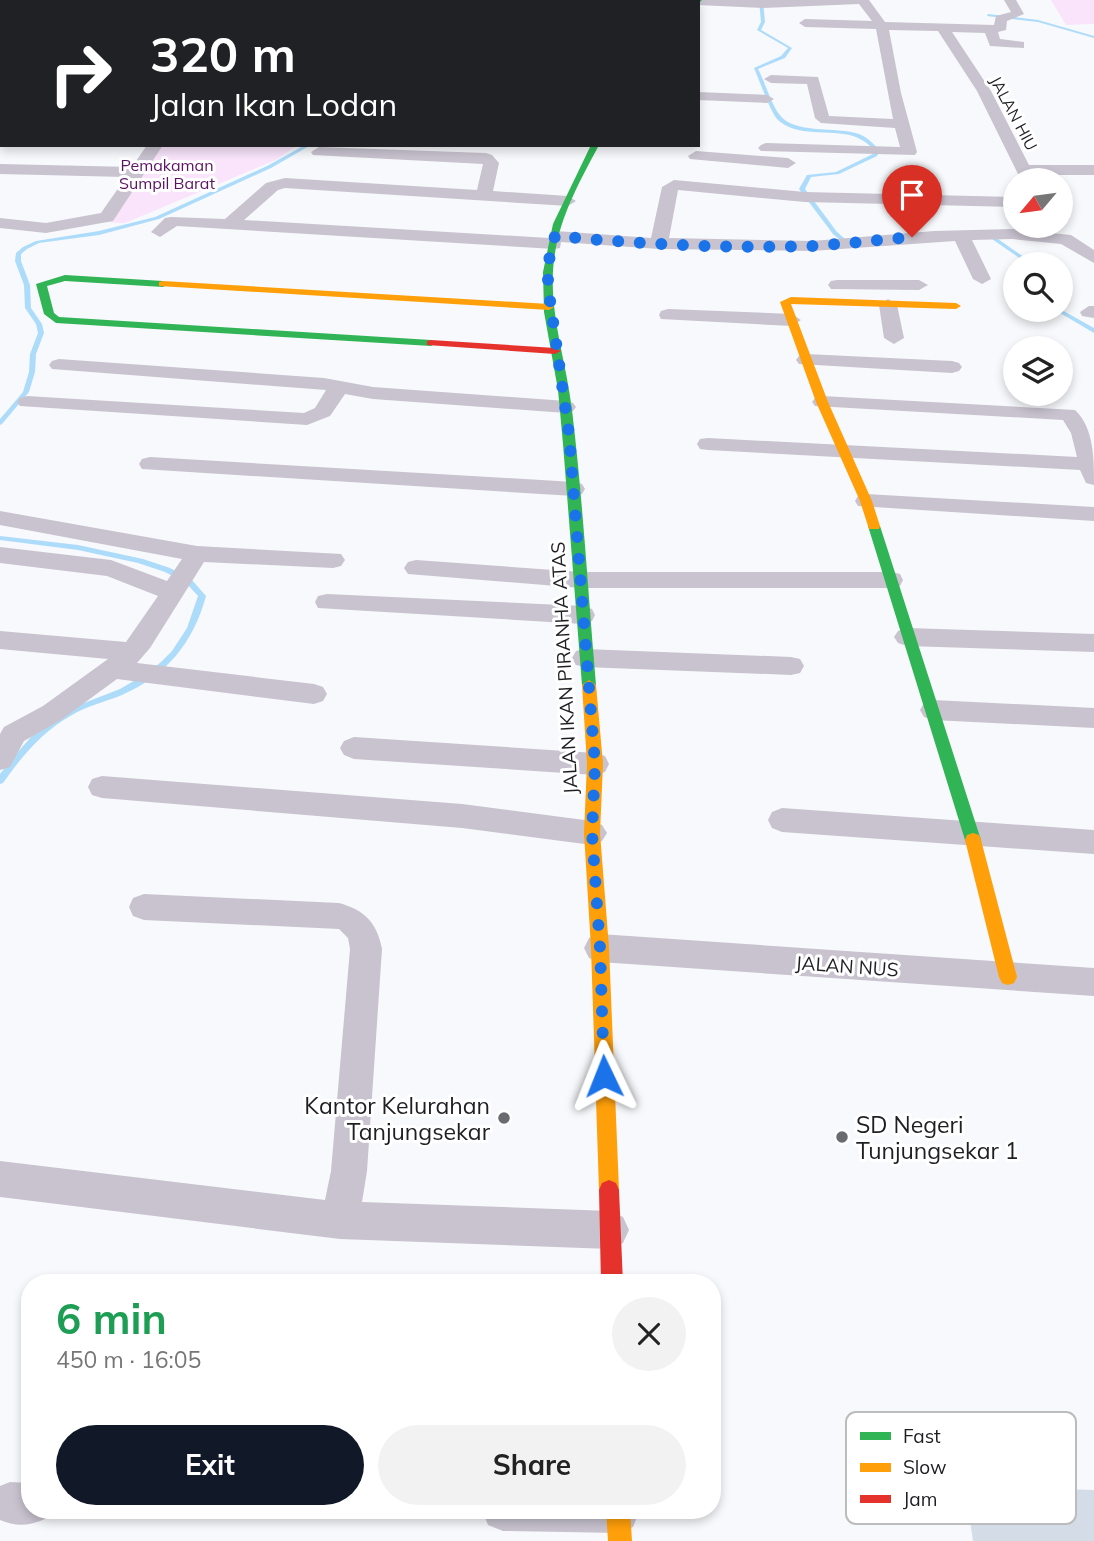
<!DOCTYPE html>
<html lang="en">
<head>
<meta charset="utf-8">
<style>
	:root { --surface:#fff; --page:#f2f2f2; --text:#222; --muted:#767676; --accent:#111827 }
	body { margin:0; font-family:Mulish,sans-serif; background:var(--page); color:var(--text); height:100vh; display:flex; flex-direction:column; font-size:26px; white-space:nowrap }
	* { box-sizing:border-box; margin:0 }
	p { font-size:23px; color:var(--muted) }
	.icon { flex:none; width:38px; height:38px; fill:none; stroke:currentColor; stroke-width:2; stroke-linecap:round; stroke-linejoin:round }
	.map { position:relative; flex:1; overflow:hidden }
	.panel { position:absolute; left:21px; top:1274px; width:700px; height:245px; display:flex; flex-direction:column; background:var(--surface); border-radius:28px; box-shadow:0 4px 10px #0003 }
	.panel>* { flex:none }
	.top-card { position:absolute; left:0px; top:0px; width:700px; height:147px; box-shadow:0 4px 10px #0003; background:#202124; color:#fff; overflow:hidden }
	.needle { width:46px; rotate:241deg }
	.fabs { position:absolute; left:1003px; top:168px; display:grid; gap:14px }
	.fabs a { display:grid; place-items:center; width:70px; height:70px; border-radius:50%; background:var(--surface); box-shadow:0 4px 10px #0003; font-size:35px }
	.pin { position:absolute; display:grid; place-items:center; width:60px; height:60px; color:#fff; margin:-72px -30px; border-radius:50% 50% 50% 0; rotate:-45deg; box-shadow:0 0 7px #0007 }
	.pin .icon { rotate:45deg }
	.me { position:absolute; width:77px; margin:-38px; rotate:358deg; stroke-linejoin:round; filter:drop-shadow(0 0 5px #0008) }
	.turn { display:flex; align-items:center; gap:24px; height:147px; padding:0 35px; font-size:32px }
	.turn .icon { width:91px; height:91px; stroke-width:2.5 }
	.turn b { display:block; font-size:49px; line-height:60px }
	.round { display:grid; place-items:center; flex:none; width:74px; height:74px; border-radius:37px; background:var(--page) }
	.headline { display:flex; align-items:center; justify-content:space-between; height:119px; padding:0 35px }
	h1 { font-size:42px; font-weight:700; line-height:52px; color:#1e9e55 }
	.primary-button { display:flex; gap:14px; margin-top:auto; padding:14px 35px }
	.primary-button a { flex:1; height:80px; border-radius:42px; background:var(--accent); color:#fff; font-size:28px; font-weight:700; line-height:80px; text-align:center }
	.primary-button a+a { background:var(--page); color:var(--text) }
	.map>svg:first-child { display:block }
	.green { fill:#f9e4fb }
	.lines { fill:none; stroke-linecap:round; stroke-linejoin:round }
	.stream { fill:#addcfa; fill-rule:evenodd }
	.building { fill:#d4dce8 }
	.street { fill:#c8c3cf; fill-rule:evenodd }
	.fast { fill:#30b455; fill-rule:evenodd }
	.slow { fill:#ff9f0a; fill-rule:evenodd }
	.jam { fill:#e5322d; fill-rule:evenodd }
	.route { stroke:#1a73e8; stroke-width:12; stroke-dasharray:0 21.6 }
	.poi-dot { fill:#6a6b6f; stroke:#fff; stroke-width:2.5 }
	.labels { text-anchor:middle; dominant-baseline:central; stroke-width:6; stroke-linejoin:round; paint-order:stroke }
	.far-street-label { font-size:16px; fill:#1e1e23; stroke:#fff }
	.far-park-label { font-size:16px; fill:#5b1262; stroke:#fff }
	.street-label { font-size:19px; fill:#1e1e23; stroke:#fff }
	.near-poi-label { font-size:23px; fill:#1e1e23; stroke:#fff; text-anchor:end }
	.key { fill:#fff; stroke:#bcbcbd; stroke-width:2 }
	.key-label { font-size:19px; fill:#1e1e23 }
</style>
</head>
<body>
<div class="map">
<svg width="1094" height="1541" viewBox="0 0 1094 1541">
	<rect width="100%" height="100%" fill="#f8f9fc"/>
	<path class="green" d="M1051,0h43v24l-28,1z
		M152,145h145l-19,14 -153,64 -25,-1z"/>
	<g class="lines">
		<path class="stream" d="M458,0h6l-3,2h-7z
			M759,0h4l2,22 -4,8 31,18 -7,10 -27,11c7,13 13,34 21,45 14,21 58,12 80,20 9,4 15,10 21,17l-3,5 -38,18 -28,3 -6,12 32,43 14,12v2h-4l-14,-12 -34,-45 8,-14 29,-3 37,-18 2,-3c-6,-7 -13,-12 -22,-15 -23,-7 -57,2 -76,-17 -7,-8 -18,-40 -23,-51l27,-12 7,-8 -31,-18 4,-8z
			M988,14l50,6 56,16v2l-56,-16 -51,-6z
			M305,145h6l-40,23 -112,51 -60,16 -60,8 -12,6 -6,5v7l9,24 1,23 11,16 2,9 -8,21 -1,18 -6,20 -27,32 -2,1v-6l23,-27 6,-20 1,-18 8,-21 -2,-9 -11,-16 -1,-23 -9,-24 1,-8 7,-6 13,-6 63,-10 56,-14 112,-51z
			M985,235l10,2 39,27h-6l-36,-25 -9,-1v-2z
			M1060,309l34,19v5l-39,-23z
			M0,536l78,9 65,14 27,9 22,12 14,16c-13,47 -39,79 -84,99 -17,7 -35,11 -50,20 -29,16 -51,42 -69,68l-3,1v-10l9,-12 22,-25 17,-14 23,-15 49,-19 29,-17 12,-10 11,-11 15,-23 11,-32 -12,-13 -21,-11 -27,-9 -60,-13 -78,-10z"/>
	</g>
	<path class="building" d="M965,1486l129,4v51h-121z"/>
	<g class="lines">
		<path class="street" d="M0,0h9l1,2h-8l-2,4z
			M32,0h12l-13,2z
			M230,0h13l-14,2z
			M342,0h12l-13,2z
			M869,0l16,22 109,3 2,-9 15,-4 -7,-12h12l8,14 -17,7 -1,9 -8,2 2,7 24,3v6l-34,-2 -5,-13 -33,-1 39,59 38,74h65v10h-60l3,5h-16l-44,-89 -39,-60 -49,-1 12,63 16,59 -2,3 -154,-4 -3,-3 3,-3 5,-2 134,4 -5,-19 -74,-5 -6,-5 -8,-34 -36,-1 -7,-4 7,-4 47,2 11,39 64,3 -17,-90 -71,-2 -6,-4 6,-4 67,2 -13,-17 -96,4 -65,-3v-3l-7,-2z
			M2,25v8l-2,1v-8z
			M698,92l69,3 7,4 -7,4 -69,-3z
			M147,145h16l-50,76 -67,12 -46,-5v-10l46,5 55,-10 25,-36 -126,-3v-10l132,3z
			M319,147l167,6 6,2 7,8 -6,28 75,5 8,5 -8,5 -283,-18 -7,2 -34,30 305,18 1,-6 6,-1 95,7 11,-51 12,-7 131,12 210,5v10l-210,-5 -127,-12 -9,48 143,3 122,-10 78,-2 59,6 23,15v13l-33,-19 -49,-5 -40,1 19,39 -9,5 -9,-5 -18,-38 -143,10 -153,-2 -98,-7 -1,6 -6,1 -377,-23 -17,11 -9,-5 14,-14 6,-1 54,2 41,-36 19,-5 192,12 6,-26 -170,-9 -2,-3z
			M696,151l92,7 8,5 -8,5 -98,-9 -2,-3z
			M837,280h82l9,5 -9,5 -88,-1 -3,-4 3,-4z
			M888,299l9,6 7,33 -10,6 -10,-6 -5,-33z
			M1089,306h5v12l-12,-2 -2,-4z
			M668,309l124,5 9,6 -9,6 -131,-7 -2,-4 2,-4z
			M806,354l146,7 7,2 3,4 -3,4 -7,2 -153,-9 -3,-4 3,-4z
			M59,359l265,19 49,9 193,14 7,2 3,4 -3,4 -7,2 -193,-14 -28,-5 -15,22 -23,9 -287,-19 -3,-4 3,-4 7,-2 277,17 11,-5 11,-18 -274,-21 -3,-4 3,-4z
			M822,396l253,14c19,18 19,48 19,75l-8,-2 -6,-13 -372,-20 -8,-1 -3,-5 3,-5 8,-1 369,19 -6,-24 -8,-13 -248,-14 -3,-4 3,-4z
			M150,457l424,25 8,2 3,5 -3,5 -8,2 -432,-27 -3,-5 3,-5z
			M866,494l228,13v14l-236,-15 -3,-5 3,-5z
			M0,511l197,35 144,8 4,6 -4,6 -8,2 -129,-6 -54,86 -13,15 177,21 9,3 4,7 -4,7 -9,3 -197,-25 -56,41 -37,21 -14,26 -10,3v-36l4,-7 39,-21 65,-47 -108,-10v-18l126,11 32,-46 -51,-20 -107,-13v-16l111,13 56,21 15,-22 -182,-34z
			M416,560l165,12h310l9,2 3,6 -3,6 -9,2h-310l-173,-14 -4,-6 4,-6z
			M327,594l256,12 9,3 3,6 -3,6 -9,3 -265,-16 -3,-6 3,-6z
			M907,628l187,6v18l-187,-6 -9,-3 -4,-6 4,-6z
			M585,649l206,8 9,2 4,7 -4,7 -9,2 -206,-8 -9,-2 -4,-7 4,-7z
			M933,700l161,8v20l-161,-8 -9,-3 -4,-7 4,-7z
			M354,737l241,16 10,3 4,8 -4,8 -10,3 -241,-16 -10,-4 -4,-7 4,-7z
			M102,776l360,28 130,17 10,4 5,8 -5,8 -10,4 -130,-17 -360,-30 -10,-3 -4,-8 4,-8z
			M782,808l312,22v24l-312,-22 -10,-4 -4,-8 4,-8z
			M144,894l195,9c25,7 38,19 43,46l-15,222 -5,31 248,9 13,6 6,13 -6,13 -13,6 -270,-10 -340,-42v-36l325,39 6,-29 19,-222 -2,-11 -9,-9 -195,-9 -11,-4 -4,-9 4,-9z
			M600,934l494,34v28l-494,-34 -11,-4 -5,-10 5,-10z
			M10,1482l20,1v27h19l-4,9c-16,7 -29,8 -45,1v-34z
			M482,1510h157v2l-6,15 -15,6 -115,-2 -15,-6z"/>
		<path class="fast" d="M694,0h8l-4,4z
			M591,145h8c-18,34 -38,69 -44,108 -9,53 11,105 17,157 11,91 16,183 24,275l-7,5 -7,-5 -19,-241 -5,-54 -14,-78 -1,-40 10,-48z
			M65,275l98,6 5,3 -5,3 -98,-6 -18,5 7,27 5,4 372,23 5,3 -5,3 -375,-23 -12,-9 -8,-30z
			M874,522l6,4 101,314 -2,5 -6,2 -6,-2 -2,-5 -97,-314z"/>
		<path class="slow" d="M163,281l386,23 5,3 -5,3 -390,-24v-4z
			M791,297l165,6 5,3 -5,3 -165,-5 37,98 44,99 8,25 -1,3h-10l-1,-3 -8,-25 -44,-99 -36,-100z
			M589,680l7,5 7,79 -3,69 9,115 10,242 -3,7 -7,3 -7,-3 -3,-7 -8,-242 -7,-115 3,-69 -5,-79z
			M973,833l6,2 2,5 36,137 -3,6 -6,2 -6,-2 -3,-6 -34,-137 2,-5z
			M606,1510h24l2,31h-24z"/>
		<path class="jam" d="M431,340l124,8 6,3 -6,3 -128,-9v-4z
			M609,1180l7,3 3,7 4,93h-22l-2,-93 3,-7z"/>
	</g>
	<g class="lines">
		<path class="route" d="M604,1076l-4,-128 -8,-115 3,-69 -26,-330 -21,-148v-22l7,-28c85,8 171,13 256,10 34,-2 67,-6 101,-9"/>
	</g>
	<g class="poi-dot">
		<circle cx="504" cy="1118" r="7"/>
		<circle cx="842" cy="1137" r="7"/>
	</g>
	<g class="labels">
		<g class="far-street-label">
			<text transform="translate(1014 113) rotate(62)">JALAN HIU</text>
		</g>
		<g class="far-park-label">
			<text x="167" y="165">Pemakaman<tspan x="167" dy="18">Sumpil Barat</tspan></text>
		</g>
		<g class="street-label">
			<text transform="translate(564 668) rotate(-93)">JALAN IKAN PIRANHA ATAS</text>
			<text transform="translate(847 966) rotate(4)">JALAN NUS</text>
		</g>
		<g class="near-poi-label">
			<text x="490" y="1105">Kantor Kelurahan<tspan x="490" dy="26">Tanjungsekar</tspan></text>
			<text x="856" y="1124" text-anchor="start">SD Negeri<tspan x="856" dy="26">Tunjungsekar 1</tspan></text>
		</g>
	</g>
	<rect x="846" y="1412" width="230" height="112" rx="10" class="key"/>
	<rect x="860" y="1432" width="31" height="8" fill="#30b455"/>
	<rect x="860" y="1463" width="31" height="9" fill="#ff9f0a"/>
	<rect x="860" y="1495" width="31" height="8" fill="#e5322d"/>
	<g class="key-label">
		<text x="903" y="1443">Fast</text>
		<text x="903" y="1474">Slow</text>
		<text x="903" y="1506">Jam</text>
	</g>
</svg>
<div class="fabs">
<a><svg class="needle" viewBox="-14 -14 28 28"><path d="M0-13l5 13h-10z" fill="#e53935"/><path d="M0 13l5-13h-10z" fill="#767676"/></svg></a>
<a><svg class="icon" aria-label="search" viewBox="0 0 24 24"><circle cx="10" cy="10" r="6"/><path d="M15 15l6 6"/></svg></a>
<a><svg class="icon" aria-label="layers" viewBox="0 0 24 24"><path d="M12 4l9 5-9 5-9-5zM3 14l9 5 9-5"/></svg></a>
</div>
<div class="pin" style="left:912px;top:237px;background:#d93025"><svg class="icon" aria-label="arrive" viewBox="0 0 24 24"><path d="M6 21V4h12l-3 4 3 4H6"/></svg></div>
<svg class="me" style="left:604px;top:1076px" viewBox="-20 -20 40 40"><path d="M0-17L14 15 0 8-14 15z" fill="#1a73e8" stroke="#fff" stroke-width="4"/></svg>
<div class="top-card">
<div class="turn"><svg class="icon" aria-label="right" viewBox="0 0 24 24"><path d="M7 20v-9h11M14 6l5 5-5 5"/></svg><div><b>320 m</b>Jalan Ikan Lodan</div></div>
</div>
<section class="panel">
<div class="headline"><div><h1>6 min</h1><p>450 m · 16:05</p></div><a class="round"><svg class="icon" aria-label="close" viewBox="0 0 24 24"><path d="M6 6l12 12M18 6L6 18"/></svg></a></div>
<div class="primary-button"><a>Exit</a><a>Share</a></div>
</section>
</div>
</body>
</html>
